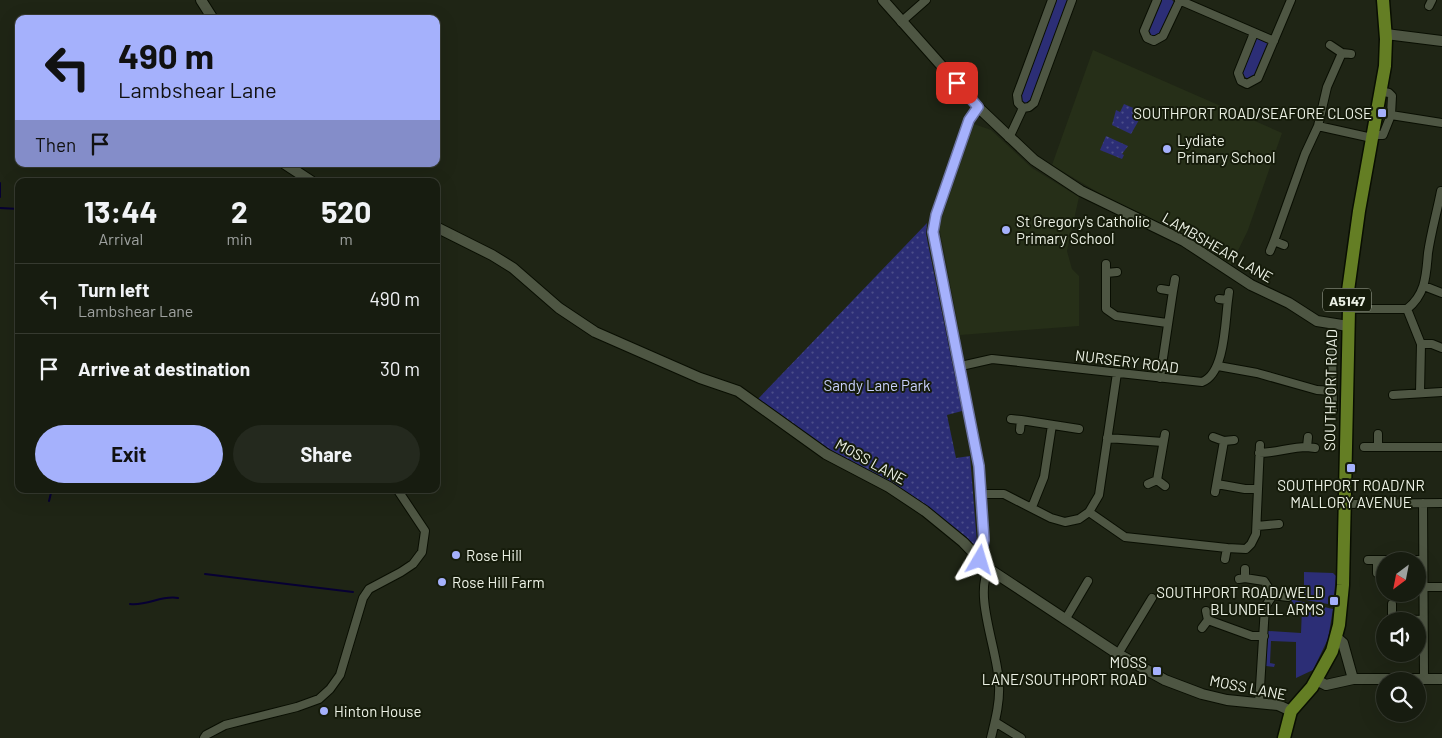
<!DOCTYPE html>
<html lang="en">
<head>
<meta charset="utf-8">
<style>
	:root { --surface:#171c10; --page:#24291e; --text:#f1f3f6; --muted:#9ea19f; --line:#363a30; --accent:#a5b1fc }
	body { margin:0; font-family:Barlow,sans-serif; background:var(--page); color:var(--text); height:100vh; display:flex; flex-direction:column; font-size:19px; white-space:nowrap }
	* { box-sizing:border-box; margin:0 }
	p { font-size:16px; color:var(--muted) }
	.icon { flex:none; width:28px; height:28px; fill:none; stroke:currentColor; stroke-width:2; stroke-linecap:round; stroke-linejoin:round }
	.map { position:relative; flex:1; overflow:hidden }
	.side { position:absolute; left:15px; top:178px; width:425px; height:315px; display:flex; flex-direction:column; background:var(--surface); border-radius:10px; box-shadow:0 5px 20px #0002,0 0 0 1px var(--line) }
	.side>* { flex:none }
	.top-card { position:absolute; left:15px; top:15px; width:425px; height:152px; border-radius:10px; box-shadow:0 5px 20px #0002,0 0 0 1px var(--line); background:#a5b1fc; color:#111; overflow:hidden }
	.needle { width:32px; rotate:212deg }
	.tools { position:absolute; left:1376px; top:552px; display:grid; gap:10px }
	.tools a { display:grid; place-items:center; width:50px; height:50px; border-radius:50%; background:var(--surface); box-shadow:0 5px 20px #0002,0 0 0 1px var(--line); font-size:25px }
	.pin { position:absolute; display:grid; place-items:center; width:42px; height:42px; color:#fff; margin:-21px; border-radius:10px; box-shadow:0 2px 8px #0006 }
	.me { position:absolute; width:55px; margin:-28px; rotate:7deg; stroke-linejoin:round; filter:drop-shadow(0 0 4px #0008) }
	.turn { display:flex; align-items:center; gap:18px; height:105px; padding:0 20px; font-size:22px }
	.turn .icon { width:65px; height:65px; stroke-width:2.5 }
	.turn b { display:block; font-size:35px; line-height:42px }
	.then { display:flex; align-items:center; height:48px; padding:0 20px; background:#0003; gap:10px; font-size:19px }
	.eta { display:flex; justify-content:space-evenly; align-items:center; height:85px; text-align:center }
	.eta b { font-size:30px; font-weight:700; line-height:35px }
	.primary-button { display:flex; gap:10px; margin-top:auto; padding:10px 20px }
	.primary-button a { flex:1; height:58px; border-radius:30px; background:var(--accent); color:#111; font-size:20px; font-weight:700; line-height:58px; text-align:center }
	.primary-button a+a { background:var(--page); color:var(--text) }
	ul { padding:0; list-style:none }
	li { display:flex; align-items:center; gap:15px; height:70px; padding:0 20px; border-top:1px solid var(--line) }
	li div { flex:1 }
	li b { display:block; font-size:19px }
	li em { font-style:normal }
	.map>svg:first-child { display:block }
	.built { fill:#262f18 }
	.grass { fill:#2c2e76 }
	.park { fill:url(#park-dots) }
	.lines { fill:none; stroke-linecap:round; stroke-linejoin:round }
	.stream { stroke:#070033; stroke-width:2 }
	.minor-casing { stroke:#090e02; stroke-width:10 }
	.tertiary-casing { stroke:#090e02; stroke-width:12 }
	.primary-casing { stroke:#090e02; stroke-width:15 }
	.minor { stroke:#4e5643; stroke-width:8 }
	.tertiary { stroke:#4e5643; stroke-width:10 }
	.primary { stroke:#647e24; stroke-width:12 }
	.route-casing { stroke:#6b73a4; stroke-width:12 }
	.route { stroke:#a5b1fc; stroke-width:9 }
	.poi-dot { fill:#a5b1fc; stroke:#161c0b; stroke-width:2 }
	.labels { text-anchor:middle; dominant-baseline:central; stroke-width:4; stroke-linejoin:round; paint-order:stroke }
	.shield { fill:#161c0b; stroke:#acb2a4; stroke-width:1 }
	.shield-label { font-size:14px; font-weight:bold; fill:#edf2e6 }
	.poi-label { font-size:15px; fill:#edf2e6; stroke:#161c0b; text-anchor:start }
	.street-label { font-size:15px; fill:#edf2e6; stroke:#161c0b }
	.park-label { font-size:15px; fill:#c9d1fd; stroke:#161c0b }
</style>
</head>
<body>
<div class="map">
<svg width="1442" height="738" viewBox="0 0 1442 738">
	<defs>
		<pattern id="park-dots" width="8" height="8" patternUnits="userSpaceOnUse" patternTransform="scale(1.25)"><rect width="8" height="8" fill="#2c2e76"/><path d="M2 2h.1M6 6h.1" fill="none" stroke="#4b4d8a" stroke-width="1.8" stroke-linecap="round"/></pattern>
	</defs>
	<rect width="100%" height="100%" fill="#1f2515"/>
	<path class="built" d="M1093,50l189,83 -34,97 -17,35 -37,-24 -85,-42 -57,-34z
		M974,124l17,6 41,38 47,29 -12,54 5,18 7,7v50l-119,9 -21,-109z"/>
	<path class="grass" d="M1055,0h15l-35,94 -6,10 -6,1 -3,-6 2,-9z
		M1160,0h12l3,3 -15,34h-10l-3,-8z
		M1255,39h4l9,5 -12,32 -6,4 -8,-5 -1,-5z
		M1304,572l29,1 3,3 -3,29 -43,-8h11l3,-9z
		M1290,599l43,10 -5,30 -15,31 -17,8v-36l-25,-1 -1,22 5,1 -1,3 -8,-1 2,-35 33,2 1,-25 -8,-4z"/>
	<path class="park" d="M1124,104l14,6 -3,8 4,2 -8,14 -19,-9 4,-15 4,2z
		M1106,136l22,10 -6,8 2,1 -2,4 -22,-9z
		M927,223l-1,11 36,177 -15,4 9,43 14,-2 7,87 -5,2 -38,-34 -43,-29 -66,-34 -67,-49z"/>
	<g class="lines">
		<path class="stream" d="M0,183v14
			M0,208l19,1
			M49,501l3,-12
			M205,574l148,18
			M130,604c18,2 31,-9 48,-6"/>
		<defs>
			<path id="minor" d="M1157,0l-13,31 3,7 7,3 9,-5 17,-36
				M1179,0l95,41
				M1429,6l3,-6
				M901,22l25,-22
				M1254,33l-16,40 3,8 6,3 11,-6 33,-78
				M1330,45l12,8 9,1
				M978,107l-9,13 -33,95 -3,17 46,234 5,74 -4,19
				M1023,108l6,-1 5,-4 38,-103
				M1023,108l-5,-5 -1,-8 35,-95
				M1391,115l51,8
				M1318,126l54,12
				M1373,135h10l8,-20 1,-19 -3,-3 -9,-2
				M1009,138l14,-30
				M1274,241l31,-87 13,-28 9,-39 15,-34
				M1270,251l4,-10 10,4
				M1106,264v45l10,7 51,7
				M1106,273l11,-1
				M1424,286l18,7
				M1161,289l12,2 2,-12
				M1219,299l9,1 1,-8
				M1349,309h58c19,-15 19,-34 21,-56 3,-21 9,-41 13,-62
				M1407,309l14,35 -1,48
				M1421,344h11l10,4
				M1332,345l1,66
				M961,366l31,-7 210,23c23,-8 23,-60 26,-82
				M1218,366l39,7 60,17 16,1
				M1160,378l13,-87
				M1393,395l49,-3
				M1011,419l10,1 -1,10
				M1021,420l58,9
				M1213,437l11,4 10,-1
				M1308,437l-1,10 8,1
				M1107,438l56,4
				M1364,447h78
				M1378,447v-13
				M1259,453c17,0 31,-6 48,-6
				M1157,480l8,-46
				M1148,484l9,-4 8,6
				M1217,484l28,5h12
				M1215,492l9,-51
				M981,494h23l47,24 14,4 14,-3 10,-7 10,-17 18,-122
				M1423,503l1,175
				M1344,504l98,-1
				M1032,507l12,-30 8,-52
				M1089,512l36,25 102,11
				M1257,526l22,-2
				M1225,559l2,-11 19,1 5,-5 5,-10 4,-89
				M1368,560h55
				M989,569c-16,26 10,85 10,116 1,18 -4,36 -8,53
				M1377,573v-13
				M1245,578l19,3 9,14
				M1239,579l6,-1v-9
				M1424,587h18
				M1392,604v17
				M1392,619l31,1
				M1065,620l23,-39
				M1208,620l44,16h12
				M1202,628l6,-8 -2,-9
				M1118,654l34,-56
				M1259,703l6,-96 8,-12 15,2
				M995,722l26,16
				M204,738l2,-3 19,-10 72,-18 22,-8 11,-10 10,-14 23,-77 6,-9 32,-17 12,-8 9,-12 3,-21 -28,-42"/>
			<path id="tertiary" d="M201,0l12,19
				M883,0l97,109 54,51 47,31 103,50 67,44 38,18 28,18 31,5
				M1386,34l56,7
				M285,164l26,17
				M436,227l56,28 21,13 46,40 36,24 105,46 38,13 88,63 63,33 36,24 38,31 26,27 129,85 47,26 37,14 25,6 51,5 13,6
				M1336,637l7,6 10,36
				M1316,680l10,5 27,-6h89"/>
			<path id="primary" d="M1284,738l7,-27 21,-24 20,-36 7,-26 4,-40 6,-276 -2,-11 12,-87 26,-145 1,-27 -3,-39"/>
		</defs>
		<use href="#minor" class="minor-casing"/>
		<use href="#tertiary" class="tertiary-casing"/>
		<use href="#primary" class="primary-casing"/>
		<use href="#minor" class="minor"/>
		<use href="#tertiary" class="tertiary"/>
		<use href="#primary" class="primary"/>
	</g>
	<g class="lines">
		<defs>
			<path id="route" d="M957,83l21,24 -9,13 -33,95 -3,17 46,234 5,74 -4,20"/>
		</defs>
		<use href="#route" class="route-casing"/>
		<use href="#route" class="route"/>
	</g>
	<g class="poi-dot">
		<rect x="1377" y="108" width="10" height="10" rx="2.5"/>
		<circle cx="1167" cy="149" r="5"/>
		<circle cx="1006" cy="230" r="5"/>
		<rect x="1346" y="463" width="10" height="10" rx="2.5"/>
		<circle cx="456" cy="555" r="5"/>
		<circle cx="442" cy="582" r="5"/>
		<rect x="1329" y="596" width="10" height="10" rx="2.5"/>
		<rect x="1152" y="666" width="10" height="10" rx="2.5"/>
		<circle cx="324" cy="711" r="5"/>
	</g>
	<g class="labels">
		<rect class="shield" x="1323" y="288.5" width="48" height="23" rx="4"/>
		<g class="shield-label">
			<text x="1347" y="300">A5147</text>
		</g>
		<g class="poi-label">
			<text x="1372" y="113" text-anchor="end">SOUTHPORT ROAD/SEAFORE CLOSE</text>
			<text x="1177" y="140">Lydiate<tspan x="1177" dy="17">Primary School</tspan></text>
			<text x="1016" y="221">St Gregory's Catholic<tspan x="1016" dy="17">Primary School</tspan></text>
			<text x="1351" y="485" text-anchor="middle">SOUTHPORT ROAD/NR<tspan x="1351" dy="17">MALLORY AVENUE</tspan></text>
			<text x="466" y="555">Rose Hill</text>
			<text x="452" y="582">Rose Hill Farm</text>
			<text x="1324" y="592" text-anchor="end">SOUTHPORT ROAD/WELD<tspan x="1324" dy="17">BLUNDELL ARMS</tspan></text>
			<text x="1147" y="662" text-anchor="end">MOSS<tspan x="1147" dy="17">LANE/SOUTHPORT ROAD</tspan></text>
			<text x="334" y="711">Hinton House</text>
		</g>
		<g class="street-label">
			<text transform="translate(1218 247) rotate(30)">LAMBSHEAR LANE</text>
			<text transform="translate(1127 361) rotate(7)">NURSERY ROAD</text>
			<text transform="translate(1330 390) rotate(-89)">SOUTHPORT ROAD</text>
			<text transform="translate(871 461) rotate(29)">MOSS LANE</text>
			<text transform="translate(1248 687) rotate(11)">MOSS LANE</text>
		</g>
		<g class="park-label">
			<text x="877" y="385">Sandy Lane Park</text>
		</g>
	</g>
</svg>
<div class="tools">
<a><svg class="needle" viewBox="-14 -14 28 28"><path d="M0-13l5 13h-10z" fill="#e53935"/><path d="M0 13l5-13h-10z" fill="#9ea19f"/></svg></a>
<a><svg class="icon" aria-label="sound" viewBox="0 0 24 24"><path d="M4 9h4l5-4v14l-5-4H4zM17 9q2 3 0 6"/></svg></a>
<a><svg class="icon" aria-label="search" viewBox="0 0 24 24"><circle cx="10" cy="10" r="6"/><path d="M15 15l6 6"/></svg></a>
</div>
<div class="pin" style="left:957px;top:83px;background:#d93025"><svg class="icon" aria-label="arrive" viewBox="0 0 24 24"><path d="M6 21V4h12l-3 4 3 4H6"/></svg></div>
<svg class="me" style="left:980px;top:560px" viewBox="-20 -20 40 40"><path d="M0-17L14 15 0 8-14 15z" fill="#a5b1fc" stroke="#fff" stroke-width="4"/></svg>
<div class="top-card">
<div class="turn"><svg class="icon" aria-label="left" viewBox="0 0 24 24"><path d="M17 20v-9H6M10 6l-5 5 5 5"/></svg><div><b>490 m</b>Lambshear Lane</div></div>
<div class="then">Then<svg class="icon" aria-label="arrive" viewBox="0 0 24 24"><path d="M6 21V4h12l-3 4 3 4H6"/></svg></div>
</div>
<section class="side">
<div class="eta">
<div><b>13:44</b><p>Arrival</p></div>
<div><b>2</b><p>min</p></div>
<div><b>520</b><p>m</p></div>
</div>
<ul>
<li><svg class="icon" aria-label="left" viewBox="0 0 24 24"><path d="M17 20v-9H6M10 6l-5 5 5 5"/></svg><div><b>Turn left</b><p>Lambshear Lane</p></div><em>490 m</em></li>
<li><svg class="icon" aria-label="arrive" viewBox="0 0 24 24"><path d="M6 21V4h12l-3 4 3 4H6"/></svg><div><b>Arrive at destination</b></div><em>30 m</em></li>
</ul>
<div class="primary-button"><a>Exit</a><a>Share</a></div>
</section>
</div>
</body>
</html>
